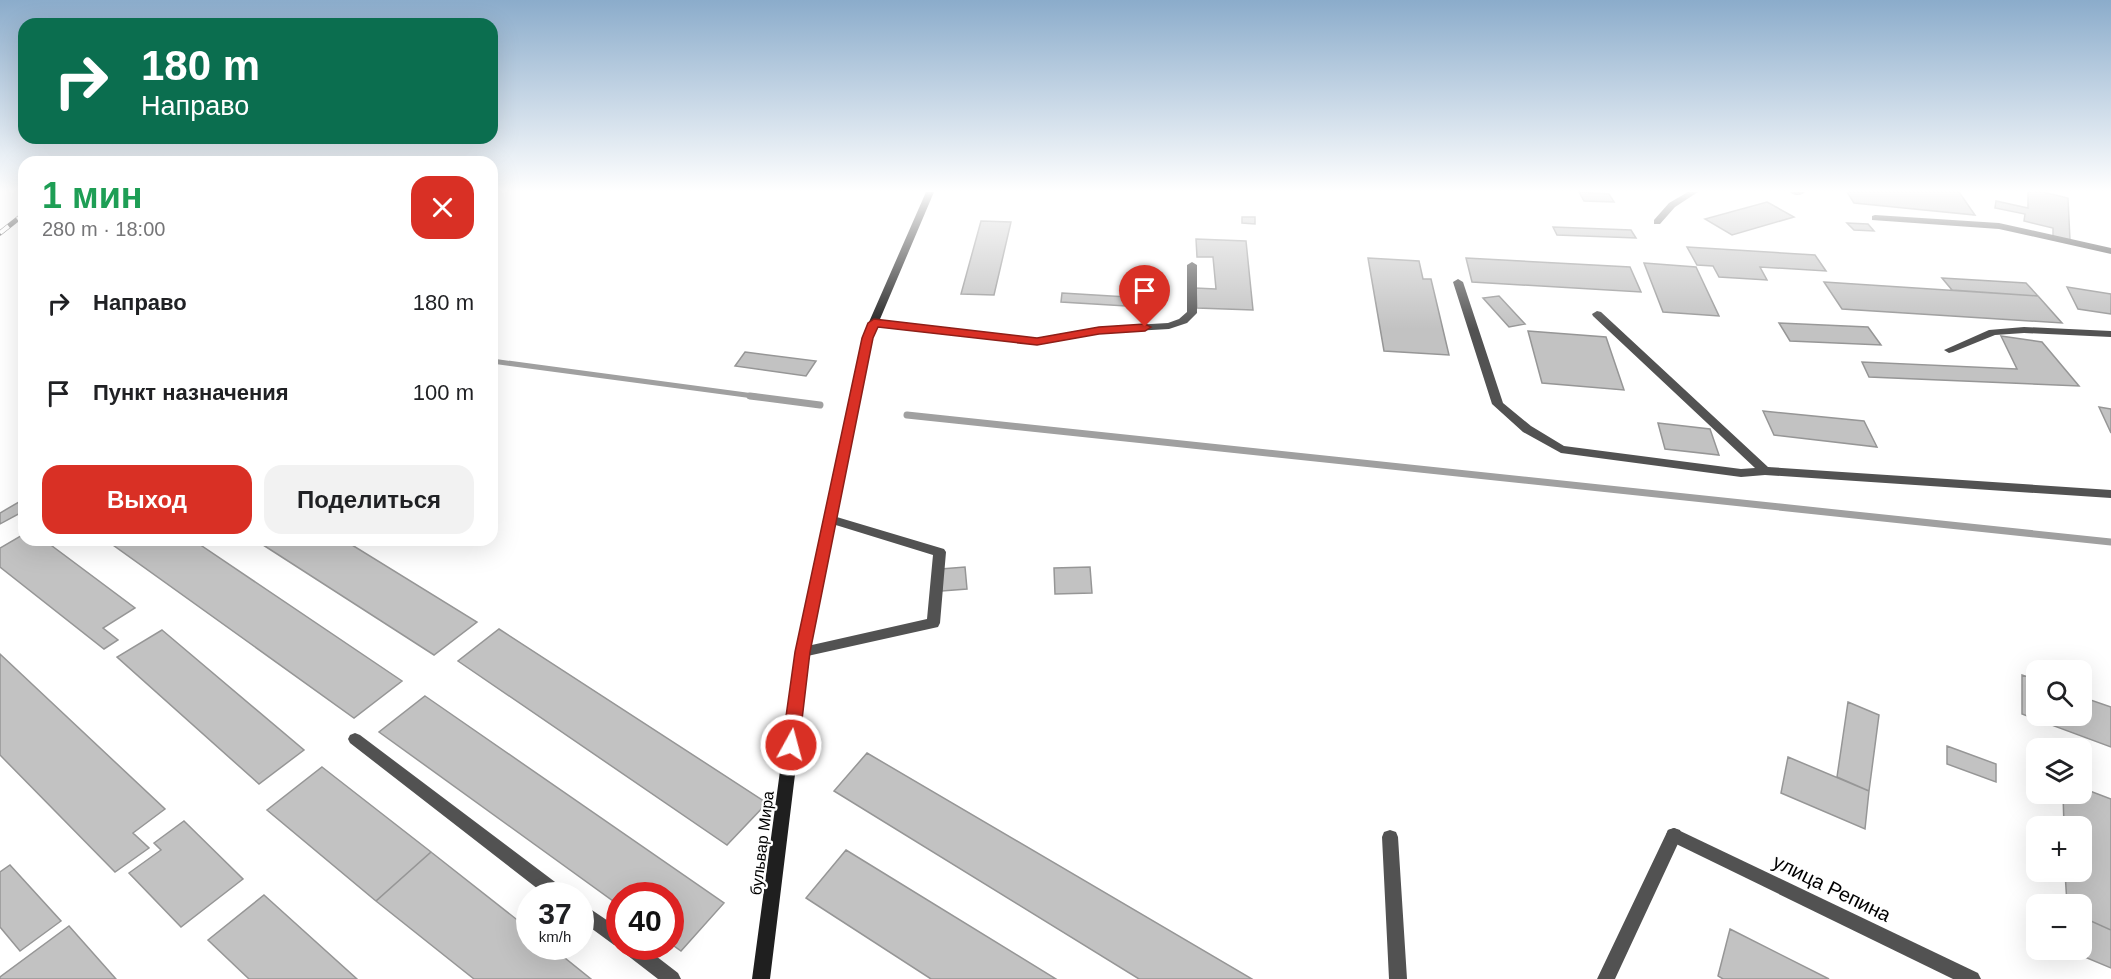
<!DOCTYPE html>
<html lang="ru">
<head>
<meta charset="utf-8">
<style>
	:root { --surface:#fff; --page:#f2f2f2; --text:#202124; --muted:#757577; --accent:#d93025 }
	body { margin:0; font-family:Arial,sans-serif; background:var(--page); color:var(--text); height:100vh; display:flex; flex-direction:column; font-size:22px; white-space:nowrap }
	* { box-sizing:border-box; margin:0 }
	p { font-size:20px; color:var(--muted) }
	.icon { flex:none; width:33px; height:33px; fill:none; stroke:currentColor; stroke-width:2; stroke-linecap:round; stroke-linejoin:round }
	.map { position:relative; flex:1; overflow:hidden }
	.drawer { position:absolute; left:18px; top:156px; width:480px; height:390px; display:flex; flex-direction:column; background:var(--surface); border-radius:18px; box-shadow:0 6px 24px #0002 }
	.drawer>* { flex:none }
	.top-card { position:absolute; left:18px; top:18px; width:480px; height:126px; border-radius:18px; box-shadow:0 6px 24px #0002; background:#0b6e4f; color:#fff; overflow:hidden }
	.controls { position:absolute; left:2026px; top:660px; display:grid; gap:12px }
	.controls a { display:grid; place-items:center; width:66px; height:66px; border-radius:12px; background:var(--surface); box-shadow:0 6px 24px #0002; font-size:30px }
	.speed { position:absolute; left:516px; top:882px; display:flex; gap:12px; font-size:30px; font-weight:700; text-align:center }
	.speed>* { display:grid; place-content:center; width:78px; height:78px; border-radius:50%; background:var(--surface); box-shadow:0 6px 24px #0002; line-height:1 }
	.speed small { font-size:15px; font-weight:400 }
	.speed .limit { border:9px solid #d22; background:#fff; color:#111 }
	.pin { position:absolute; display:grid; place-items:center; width:51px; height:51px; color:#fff; margin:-62px -26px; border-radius:50% 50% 50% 0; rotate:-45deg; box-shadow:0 0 6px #0007 }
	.pin .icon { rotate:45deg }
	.me { position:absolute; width:66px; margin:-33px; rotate:7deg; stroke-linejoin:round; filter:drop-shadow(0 0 4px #0008) }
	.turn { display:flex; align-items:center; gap:21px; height:126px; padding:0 24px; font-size:27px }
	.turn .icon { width:78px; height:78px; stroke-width:2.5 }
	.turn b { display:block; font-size:42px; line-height:51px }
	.round { display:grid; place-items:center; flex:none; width:63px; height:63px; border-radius:18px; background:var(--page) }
	.summary { display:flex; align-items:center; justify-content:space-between; height:102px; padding:0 24px }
	h1 { font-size:36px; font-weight:600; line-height:45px; color:#1e9e55 }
	.primary-button { display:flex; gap:12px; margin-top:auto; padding:12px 24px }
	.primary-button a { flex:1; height:69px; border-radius:18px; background:var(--accent); color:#fff; font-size:24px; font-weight:600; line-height:69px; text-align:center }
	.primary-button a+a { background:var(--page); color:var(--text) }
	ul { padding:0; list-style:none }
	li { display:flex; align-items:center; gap:18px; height:90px; padding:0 24px }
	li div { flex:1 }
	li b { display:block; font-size:22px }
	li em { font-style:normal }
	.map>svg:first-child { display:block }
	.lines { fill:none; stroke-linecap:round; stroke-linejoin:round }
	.stream-far1 { stroke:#a0a0a0; stroke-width:5 }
	.stream { stroke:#a0a0a0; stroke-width:7 }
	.building { fill:#c2c2c2; stroke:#969696; stroke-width:1.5 }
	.lane { fill:#525252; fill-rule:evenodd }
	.street { fill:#525252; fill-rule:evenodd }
	.secondary { fill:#1f1f1f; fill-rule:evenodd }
	.rail-casing { stroke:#000; stroke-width:5 }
	.rail { stroke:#fff; stroke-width:4; stroke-dasharray:11; stroke-linecap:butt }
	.route { fill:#d93025; stroke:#8d1f18; stroke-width:1.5 }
	.labels { text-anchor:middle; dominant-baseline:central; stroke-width:4.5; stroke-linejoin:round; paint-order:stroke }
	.street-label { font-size:16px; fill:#000; stroke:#fff }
	.near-street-label { font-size:20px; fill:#000; stroke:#fff }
</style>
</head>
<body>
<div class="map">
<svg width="2111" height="979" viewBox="0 0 2111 979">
	<rect width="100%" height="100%" fill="#fff"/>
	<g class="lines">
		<path class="stream-far1" d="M492,361l269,36"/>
		<path class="stream" d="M750,396l70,9
			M907,415l1204,127"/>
	</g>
	<path class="building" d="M1579,192l30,2 5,8 -30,-1z
		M1847,192h112l16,23 -121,-12z
		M2028,192h15l25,6 2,42 -17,-3v-9l-29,-7 1,-7 -30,-6 1,-7 32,7z
		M1767,202l27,15 -62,18 -27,-16z
		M1242,217h13v7l-13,-1z
		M981,221l30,1 -17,73 -33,-1z
		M1847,223l21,1 6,7 -20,-1z
		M1553,227l78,3 5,8 -79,-3z
		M1196,239l50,2 7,69 -56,-2 -1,-20 20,1 -3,-32h-16z
		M1687,247l128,8 11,16 -66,-4 7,13 -48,-3 -6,-11 -16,-1z
		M1368,258l51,3 4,18h8l18,76 -65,-4z
		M1466,258l164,9 11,25 -169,-10z
		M1644,263l52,4 23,49 -56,-4z
		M1942,278l84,5 12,13 -86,-6z
		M1824,282l214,14 24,27 -220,-14z
		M2067,287l44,7v20l-33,-5z
		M1062,293l98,6 -1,9 -98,-6z
		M1499,296l26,28 -16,3 -26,-29z
		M1779,323l89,4 13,18 -91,-4z
		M1528,331l78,6 18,53 -82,-7z
		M2001,336l41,6 37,44 -210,-9 -7,-15 155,7z
		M745,352l71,9 -10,15 -71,-10z
		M2099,407l12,2v24z
		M1763,411l101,10 13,26 -103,-12z
		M1658,423l52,6 9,26 -54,-6z
		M24,499v12l-24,13v-11z
		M24,534v6h20l91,68 -32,20 15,12 -14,9 -104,-82v-19z
		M122,540h71l209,141 -48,37 -241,-173z
		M266,540h78l133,82 -43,33 -174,-112z
		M965,567l2,22 -25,2 -1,-22z
		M1090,567l2,26 -37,1 -1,-26z
		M499,629l268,174 -40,42 -269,-184z
		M162,630l142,120 -45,34 -142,-127z
		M0,654l165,155 -32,24 16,15 -34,24 -115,-117z
		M2022,675l15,5v36h45v-19l29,10v40l-89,-33z
		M425,696l299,207 -43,48 -11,-8v-47h-50v10l-241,-174z
		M1848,702l31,13 -10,76 -32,-14z
		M1947,746l49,18v18l-49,-18z
		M867,753l385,226h-113l-305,-188z
		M1788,757l81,34 -4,38 -84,-36z
		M322,767l109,85 -55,49 -109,-91z
		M2082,788l29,11v131l-29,-13v-13h-15l-2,-32h17v-46h-18l-1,-32h19z
		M184,821l59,58 -62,48 -52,-54 32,-23 -7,-7z
		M846,850l210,129h-125l-125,-81z
		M431,852l99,78v16h20l41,33h-117l-98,-78z
		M10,865l51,56 -41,30 -20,-24v-55z
		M264,895l93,84h-108l-41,-39z
		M2082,917l29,13v38l-43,-18h14z
		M69,926l47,53h-116v-2z
		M1730,929l99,50h-106l-5,-3z"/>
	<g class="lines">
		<path class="lane" d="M1688,192h10l-23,15 -15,17h-6v-4l15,-17z
			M1790,192h15c-3,4 -12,4 -15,0z
			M1875,215l124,8 112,25v6l-112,-25 -127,-9v-4z
			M1192,262l5,3v48l-10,10 -18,6 -70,4 -62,11 -163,-18 -5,-3 5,-3 163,18 62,-11 69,-4 11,-4 8,-7v-47z
			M1458,279l5,3 40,121 28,23 33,20 177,23 14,-1 -162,-152 -1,-2 5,-3 4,1 167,155 343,23v8l-346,-23 -24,2 -180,-24 -38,-21 -31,-28 -39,-122z
			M2024,327l87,4v6l-87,-4 -29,2 -42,17 -4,1 -5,-3 45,-20z
			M830,515l114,34 2,3 -6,71 -2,4 -135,30 -5,-1 -2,-4 2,-4 5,-1 124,-28 6,-64 -107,-33 -2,-3z
			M355,733l5,2 207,156 2,5h-22l-197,-153 -2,-4 2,-4z
			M1674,828l6,2 2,5 -67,144h-18l71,-149z
			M1390,830l6,2 2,5 9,142h-18l-7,-142 2,-5z
			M580,902l40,27v17h23l35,27 3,6h-23l-35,-27 -2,-5h-1l-6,-2 -34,-25z"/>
		<path class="street" d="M1674,828l304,145 3,6h-28l-285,-139 -2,-5 2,-5z"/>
		<path class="secondary" d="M926,192h8l-62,146 -62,314 -40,327h-18l44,-327 66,-314z"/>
		<defs>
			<path id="rail" d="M0,233l24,-19"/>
		</defs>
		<use href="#rail" class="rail-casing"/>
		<use href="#rail" class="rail"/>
	</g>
	<linearGradient id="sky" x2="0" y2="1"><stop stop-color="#8baccb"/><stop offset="0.58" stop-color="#fff"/><stop offset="1" stop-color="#fff" stop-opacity="0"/></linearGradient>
	<rect width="2111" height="329" fill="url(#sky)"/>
	<path class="route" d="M874,319l163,19 62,-11 46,-3 6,3 -6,4 -46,3 -62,11 -159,-18 -5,11 -63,314 -11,93 -2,5 -6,2 -6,-2 -3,-5 13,-93 67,-314 6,-15z"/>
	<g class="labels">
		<g class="street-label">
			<text transform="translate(762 843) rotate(-83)">бульвар Мира</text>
		</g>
		<g class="near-street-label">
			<text transform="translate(1832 888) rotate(26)">улица Репина</text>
		</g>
	</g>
</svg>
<div class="controls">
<a><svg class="icon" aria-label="search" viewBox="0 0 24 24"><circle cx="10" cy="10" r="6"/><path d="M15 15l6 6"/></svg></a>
<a><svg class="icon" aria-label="layers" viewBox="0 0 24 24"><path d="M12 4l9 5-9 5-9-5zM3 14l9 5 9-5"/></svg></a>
<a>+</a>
<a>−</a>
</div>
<div class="speed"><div>37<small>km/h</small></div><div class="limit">40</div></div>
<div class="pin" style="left:1145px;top:327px;background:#d93025"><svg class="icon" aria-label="arrive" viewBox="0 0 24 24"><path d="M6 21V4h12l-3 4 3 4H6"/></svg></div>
<svg class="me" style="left:791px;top:745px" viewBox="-20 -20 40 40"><circle r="17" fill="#d93025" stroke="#fff" stroke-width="3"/><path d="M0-11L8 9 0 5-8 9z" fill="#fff"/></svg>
<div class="top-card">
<div class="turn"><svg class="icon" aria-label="right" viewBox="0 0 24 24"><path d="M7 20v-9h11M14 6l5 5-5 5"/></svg><div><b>180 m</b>Направо</div></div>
</div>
<section class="drawer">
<div class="summary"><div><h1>1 мин</h1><p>280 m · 18:00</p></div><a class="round" style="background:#d93025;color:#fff"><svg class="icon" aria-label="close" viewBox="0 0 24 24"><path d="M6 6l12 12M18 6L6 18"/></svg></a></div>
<ul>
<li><svg class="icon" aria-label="right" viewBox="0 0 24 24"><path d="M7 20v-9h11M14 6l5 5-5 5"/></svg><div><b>Направо</b></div><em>180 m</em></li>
<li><svg class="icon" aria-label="arrive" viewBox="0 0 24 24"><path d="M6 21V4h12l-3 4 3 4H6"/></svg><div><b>Пункт назначения</b></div><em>100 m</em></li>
</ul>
<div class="primary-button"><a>Выход</a><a>Поделиться</a></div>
</section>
</div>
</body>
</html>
